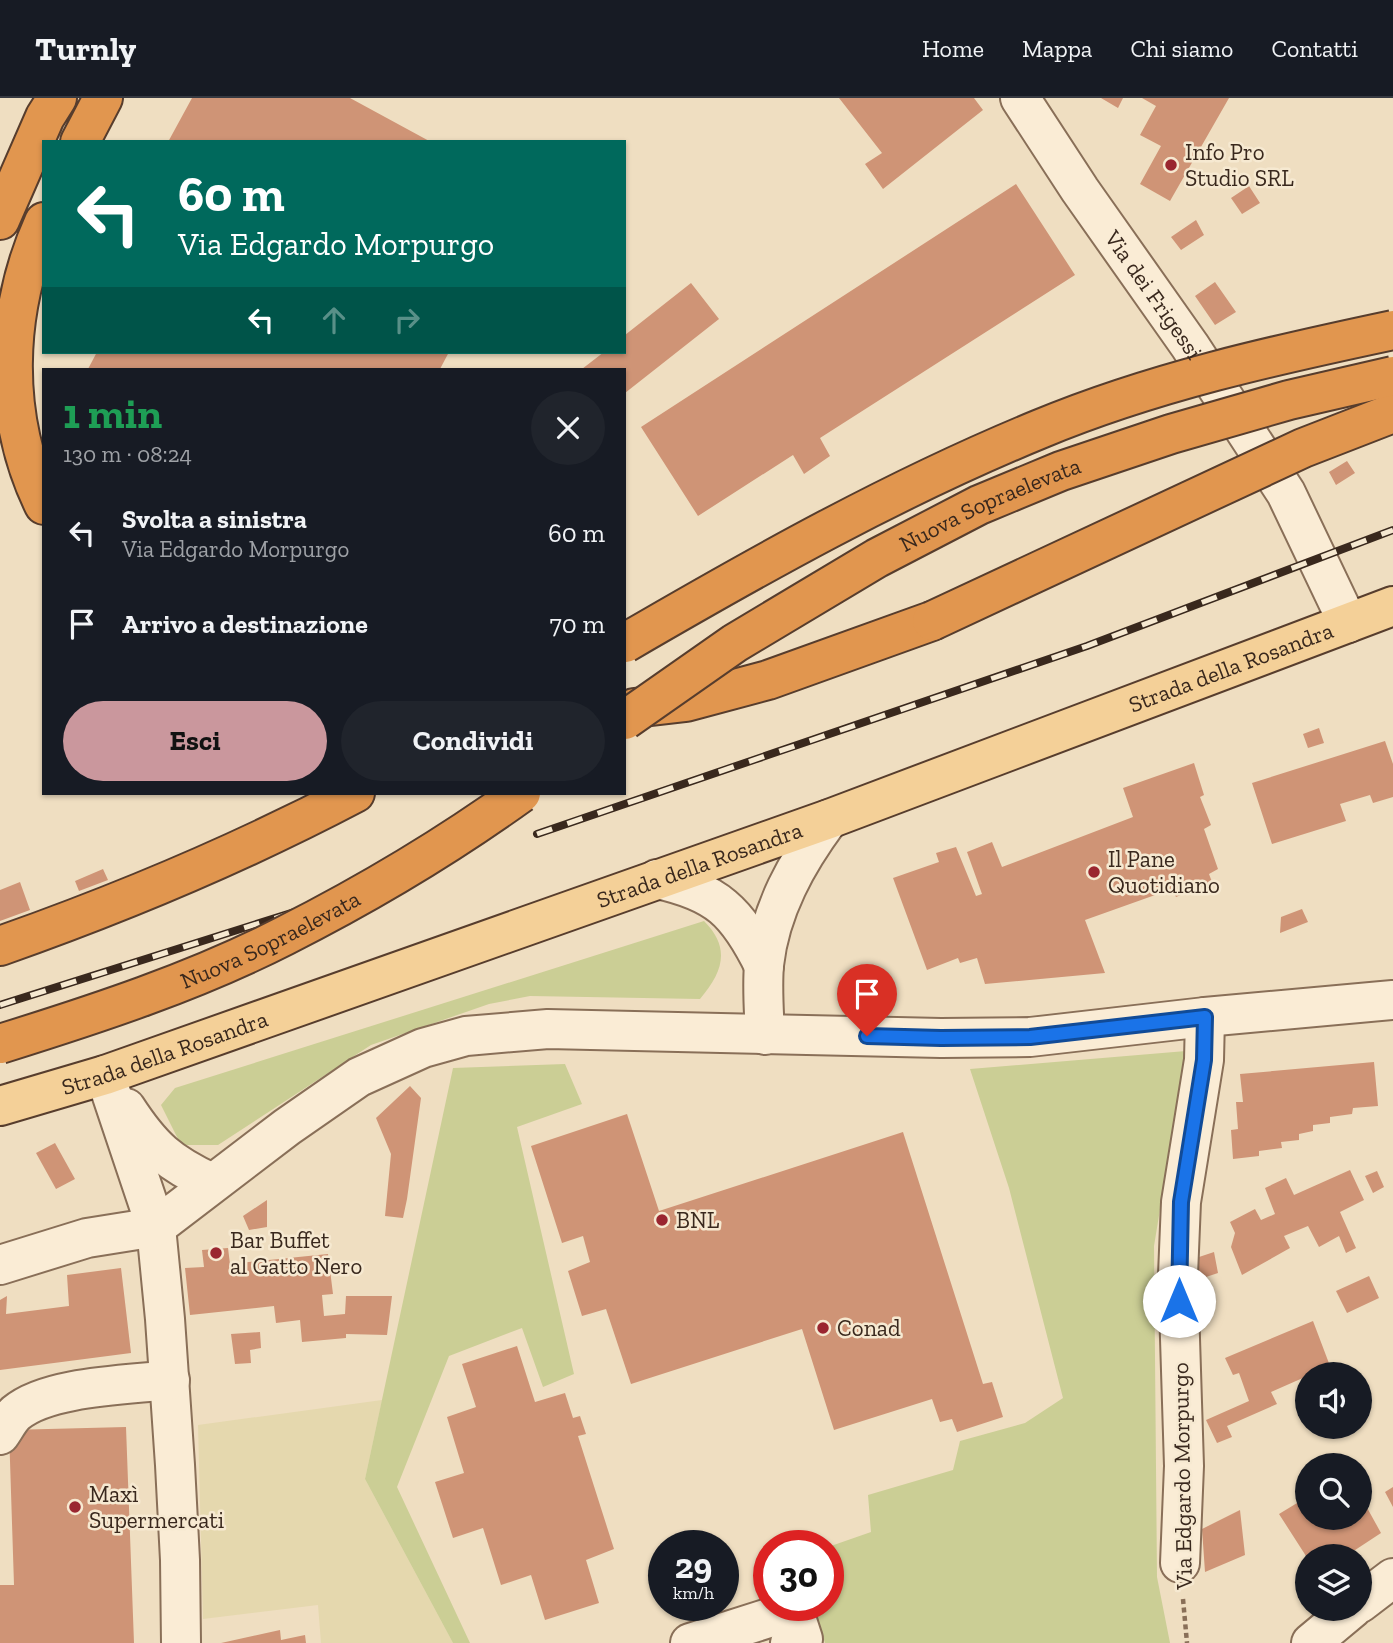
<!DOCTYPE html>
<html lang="it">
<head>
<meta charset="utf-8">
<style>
	:root { --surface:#171b24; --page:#20242c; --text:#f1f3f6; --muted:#9ea1a6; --line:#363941; --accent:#ca979d }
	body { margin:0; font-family:"Zilla Slab",serif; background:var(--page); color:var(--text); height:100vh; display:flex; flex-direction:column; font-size:26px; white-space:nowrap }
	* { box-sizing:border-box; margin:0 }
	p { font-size:23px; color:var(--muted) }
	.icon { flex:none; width:38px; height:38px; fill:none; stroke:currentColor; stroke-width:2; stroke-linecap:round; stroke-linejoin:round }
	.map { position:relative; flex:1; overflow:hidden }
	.panel { position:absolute; left:42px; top:270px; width:584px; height:427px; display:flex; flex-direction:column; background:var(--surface); border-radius:0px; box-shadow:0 2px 5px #0004 }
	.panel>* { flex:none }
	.banner { position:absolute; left:42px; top:42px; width:584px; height:214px; border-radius:0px; box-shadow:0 2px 5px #0004; background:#00695c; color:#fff; overflow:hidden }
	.controls { position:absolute; left:1295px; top:1264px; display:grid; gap:14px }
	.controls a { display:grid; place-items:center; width:77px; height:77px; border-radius:50%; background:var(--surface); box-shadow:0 2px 5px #0004; font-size:35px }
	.speed { position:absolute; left:648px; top:1432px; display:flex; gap:14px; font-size:35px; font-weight:700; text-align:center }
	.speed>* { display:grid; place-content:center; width:91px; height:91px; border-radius:50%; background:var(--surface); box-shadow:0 2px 5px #0004; line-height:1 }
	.speed small { font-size:18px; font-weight:400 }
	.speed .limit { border:10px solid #d22; background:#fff; color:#111 }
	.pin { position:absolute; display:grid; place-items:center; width:60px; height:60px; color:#fff; margin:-72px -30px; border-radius:50% 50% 50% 0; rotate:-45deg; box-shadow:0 0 7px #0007 }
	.pin .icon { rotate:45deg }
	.me { position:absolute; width:77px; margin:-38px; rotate:0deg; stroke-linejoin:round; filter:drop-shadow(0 0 5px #0008) }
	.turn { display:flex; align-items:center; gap:24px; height:147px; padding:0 21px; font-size:32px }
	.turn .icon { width:91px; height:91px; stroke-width:2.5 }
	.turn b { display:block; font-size:49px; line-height:60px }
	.lanes { display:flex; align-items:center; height:66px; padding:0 21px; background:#0003; justify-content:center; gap:35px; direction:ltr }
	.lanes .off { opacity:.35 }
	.round { display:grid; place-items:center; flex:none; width:74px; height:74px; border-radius:37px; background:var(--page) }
	.overview { display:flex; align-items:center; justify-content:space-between; height:119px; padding:0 21px }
	h1 { font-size:42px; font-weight:700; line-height:52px; color:#1e9e55 }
	.primary-button { display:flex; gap:14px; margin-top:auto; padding:14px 21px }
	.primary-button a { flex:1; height:80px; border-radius:42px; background:var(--accent); color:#111; font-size:28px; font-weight:700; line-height:80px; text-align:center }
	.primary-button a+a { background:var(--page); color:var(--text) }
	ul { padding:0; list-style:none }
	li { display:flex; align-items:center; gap:21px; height:91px; padding:0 21px }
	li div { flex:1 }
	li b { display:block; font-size:26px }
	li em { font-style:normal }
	header { display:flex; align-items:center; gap:42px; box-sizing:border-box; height:98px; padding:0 35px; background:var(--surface); border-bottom:2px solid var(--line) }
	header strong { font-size:33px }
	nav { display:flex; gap:38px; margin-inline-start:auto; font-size:24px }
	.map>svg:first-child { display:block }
	.farmland { fill:#e5d8ae }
	.green { fill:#cbce95 }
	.building { fill:#cf9476 }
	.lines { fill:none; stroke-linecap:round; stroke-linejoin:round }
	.minor-casing { stroke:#896f58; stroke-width:42 }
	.major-casing { stroke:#573d2d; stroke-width:42 }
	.highway-casing { stroke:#573d2d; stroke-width:42 }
	.path { stroke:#896f58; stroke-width:4.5; stroke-dasharray:5 3.5; stroke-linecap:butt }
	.minor { stroke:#faecd5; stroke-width:38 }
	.major { stroke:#f4d098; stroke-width:38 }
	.highway { stroke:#e1964f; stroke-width:38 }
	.rail-casing { stroke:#39281d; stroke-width:8 }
	.rail { stroke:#f6e9d1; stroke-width:5; stroke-dasharray:16; stroke-linecap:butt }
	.highway-bridge-casing { stroke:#573d2d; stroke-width:42; stroke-linecap:butt }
	.highway-bridge { stroke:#e1964f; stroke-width:38 }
	.route-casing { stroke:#114b97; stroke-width:18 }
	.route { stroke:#1a73e8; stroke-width:12 }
	.poi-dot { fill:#9a2630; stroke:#f6e9d1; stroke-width:2.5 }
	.labels { text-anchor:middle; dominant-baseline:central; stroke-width:5; stroke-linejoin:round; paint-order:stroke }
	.poi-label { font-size:23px; fill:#39281d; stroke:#f6e9d1; text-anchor:start }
	.street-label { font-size:23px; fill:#39281d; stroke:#f6e9d1 }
</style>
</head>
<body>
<header>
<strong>Turnly</strong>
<nav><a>Home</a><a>Mappa</a><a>Chi siamo</a><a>Contatti</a></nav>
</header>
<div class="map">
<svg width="1393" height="1545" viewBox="0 0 1393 1545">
	<rect width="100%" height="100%" fill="#efdec1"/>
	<path class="farmland" d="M382,1302l-17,79 88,164h-132l-3,-38 -115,14 -5,-194z"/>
	<path class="green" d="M704,823c27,27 19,51 -4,78l-170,-3 -41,8 -118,41 -153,100h-37l-20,-40 14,-17z
		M1186,953l-32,195 3,331 13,66h-345l-12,-38h15v-58l43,-15 -3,-37 85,-25 7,-29 65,-18 38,-25 -54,-210 -39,-119z
		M565,966l17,40 -65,23 57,247 -31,13 -21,-59 -73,28 -52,131 73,156h-17l-88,-164 88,-411z"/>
	<path class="building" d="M192,0h158l81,44h-263z
		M839,0h135l9,12 -100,79 -18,-25 17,-11z
		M1101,0h22l-5,10z
		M1142,0h87l-59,103 -30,-17 21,-38 -21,-11 16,-29z
		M1016,86l59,91 -255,163 10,18 -26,18 -11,-19 -95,61 -57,-89z
		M1249,88l11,17 -18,11 -11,-16z
		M1196,122l8,15 -23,15 -10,-13z
		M1215,184l21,30 -21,13 -20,-29z
		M691,185l28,36 -94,74v-24h-43l22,-17h21v-17z
		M97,254h352l-9,17h-352z
		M1347,363l8,12 -19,12 -7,-13z
		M1319,630l5,15 -16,5 -5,-14z
		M1385,643l8,23v33l-20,6 -3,-8 -30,9 6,17 -74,23 -20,-61z
		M1194,665l10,32 -4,2 11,28 -7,4 14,40 -9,5 3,8 -36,15 -4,-8 -87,31 20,53 -120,11 -8,-26 -17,5 -2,-5 -31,12 -34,-92 46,-16 -3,-9 20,-6 20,49 6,-2 -15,-42 25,-10 10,25 131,-50 -10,-29z
		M103,771l5,11 -29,11 -4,-10z
		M20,784l10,28 -30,11v-31z
		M1302,811l6,13 -28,11 1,-16z
		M1374,964l4,44 -25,2 -1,6 -22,3v6l-17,2v6l-14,3v6l-18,2 1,6 -23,3v5l-26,3 -2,-29 7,-1 -2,-27h7l-3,-28z
		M410,988l11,12 -14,101 -4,19 -18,-2 6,-62 -15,-36z
		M627,1016l32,97 244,-79 80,252 9,-2 11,35 -46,15 -5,-13 -12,3 -8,-23 -98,31 -32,-101 -171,55 -25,-75 -24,7 -14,-45 22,-9 -7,-26 -21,7 -31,-97z
		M55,1045l20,36 -19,10 -20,-36z
		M1350,1072l14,30 -24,12 16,36 -10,5 -7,-17 -20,11 -11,-21 -24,10 6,12 -48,27 -11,-28 4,-14 -5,-11 25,-13 6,11 14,-6 -10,-26 21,-10 8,17z
		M1377,1073l7,16 -11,6 -8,-17z
		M267,1102v27l-18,3 -6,-14z
		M228,1150l2,16 98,-10 5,40 -11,1 2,21 21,-2 1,-18h46l-5,39 -41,-1v4l-44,4 -2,-22 -24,3 -2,-17 -84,9 -5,-47 19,-1 -2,-17z
		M1214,1154l4,21 -21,7 -1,-22z
		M121,1170l10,85 -131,17v-70l7,-4 -1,18 63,-8 -2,-31z
		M1369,1178l10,22 -32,15 -11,-22z
		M1313,1223l17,45 -59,26 6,12 -50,22 5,11 -15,6 -11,-23 43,-19 -10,-28 -6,2 -8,-17z
		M260,1234l1,16 -11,2 1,13 -16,1 -4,-30z
		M517,1248l18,56 30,-9 8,25 7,-2 6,18 -8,2 36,113 -28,11 13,43 -54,17 -14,-45 -30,10 -18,-57 -30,10 -18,-56 29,-9 -17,-56 29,-10 -14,-43z
		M126,1329l8,216h-134v-58h14l-5,-155z
		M1393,1389v20l-8,-15z
		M1360,1397l21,38 -35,23h-40l-27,-42 28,-17v20h53z
		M1240,1412l5,45 -40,17 -3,-43z
		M280,1532l1,10 24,-5 1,8h-85z"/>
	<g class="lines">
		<defs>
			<g id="minor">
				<path id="s1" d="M1020,0l60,92 110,156 96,147 62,130"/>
				<path d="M657,781c60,13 80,32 107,87"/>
				<path d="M765,937c-1,-23 -3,-47 -1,-70 6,-55 33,-103 65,-146"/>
				<path d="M105,977l51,152 9,92 10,146 5,95 1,83"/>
				<path d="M126,1010c26,40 43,55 86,75"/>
				<path d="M0,1167l87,-27 69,-11 131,-100 72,-50 64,-29 43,-12 82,-7 393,9 89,-1 175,-20 188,-17"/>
				<path d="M0,1337c5,-7 10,-17 16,-22 32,-27 112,-28 154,-33"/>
				<path d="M1180,1465l4,-97 -6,-191 3,-73 23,-142 1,-43"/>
				<path d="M1360,1505l33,-25"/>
				<path d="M690,1545l104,-33"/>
				<path d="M790,1545l13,-4 -11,-34"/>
				<path d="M1311,1545l42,-35"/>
			</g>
			<g id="major">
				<path id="s2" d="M0,1008l105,-31 724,-256 564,-213"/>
			</g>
			<path id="highway" d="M80,44l23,-44
				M0,122l45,-103 12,-19
				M44,124c-40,89 -43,195 0,283
				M634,610l52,-6 82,-22 164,-59
				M0,848c122,-43 241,-93 355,-153"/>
		</defs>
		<use href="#minor" class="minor-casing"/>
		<use href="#major" class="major-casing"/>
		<use href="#highway" class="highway-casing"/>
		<path class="path" d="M1183,1501l4,44"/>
		<use href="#minor" class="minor"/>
		<use href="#major" class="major"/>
		<use href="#highway" class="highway"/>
		<defs>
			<path id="rail" d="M537,736l550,-188 306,-116
				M0,907l323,-102"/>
		</defs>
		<use href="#rail" class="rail-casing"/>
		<use href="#rail" class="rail"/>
		<defs>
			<g id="highway-bridge">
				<path d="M932,523l371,-173 90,-35"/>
				<path d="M625,545c134,-78 271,-155 415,-214 113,-47 235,-74 353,-99"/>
				<path id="s3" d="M625,622l110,-77 142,-85 102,-53 82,-34 110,-37 118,-34 104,-24"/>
				<path id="s4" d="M0,946c96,-30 194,-62 284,-108 83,-42 162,-89 237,-143"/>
			</g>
		</defs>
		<use href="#highway-bridge" class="highway-bridge-casing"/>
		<use href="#highway-bridge" class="highway-bridge"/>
	</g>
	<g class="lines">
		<defs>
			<path id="route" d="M867,938l74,2 89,-1 175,-20 -1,43 -23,142 -2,99"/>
		</defs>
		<use href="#route" class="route-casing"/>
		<use href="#route" class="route"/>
	</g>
	<g class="poi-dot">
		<circle cx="1171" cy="67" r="7"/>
		<circle cx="1094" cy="774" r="7"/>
		<circle cx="662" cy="1122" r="7"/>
		<circle cx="216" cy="1155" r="7"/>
		<circle cx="823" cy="1230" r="7"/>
		<circle cx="75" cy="1409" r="7"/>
	</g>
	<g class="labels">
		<g class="poi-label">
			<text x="1185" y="54">Info Pro<tspan x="1185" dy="26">Studio SRL</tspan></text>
			<text x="1108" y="761">Il Pane<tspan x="1108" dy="26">Quotidiano</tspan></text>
			<text x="676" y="1122">BNL</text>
			<text x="230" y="1142">Bar Buffet<tspan x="230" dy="26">al Gatto Nero</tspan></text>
			<text x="837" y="1230">Conad</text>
			<text x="89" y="1396">Maxì<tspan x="89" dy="26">Supermercati</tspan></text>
		</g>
		<g class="street-label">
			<text stroke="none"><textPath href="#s1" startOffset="238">Via dei Frigessi</textPath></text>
			<text stroke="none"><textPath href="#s3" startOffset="425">Nuova Sopraelevata</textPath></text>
			<text stroke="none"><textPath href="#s2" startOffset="1307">Strada della Rosandra</textPath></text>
			<text stroke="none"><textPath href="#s2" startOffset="740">Strada della Rosandra</textPath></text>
			<text stroke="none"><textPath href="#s4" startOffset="290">Nuova Sopraelevata</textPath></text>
			<text stroke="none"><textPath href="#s2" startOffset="173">Strada della Rosandra</textPath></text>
			<text transform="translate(1182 1378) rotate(-91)">Via Edgardo Morpurgo</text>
		</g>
	</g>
</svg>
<div class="controls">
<a><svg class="icon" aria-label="sound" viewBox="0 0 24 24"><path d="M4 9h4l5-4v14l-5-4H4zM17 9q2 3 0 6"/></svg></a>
<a><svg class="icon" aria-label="search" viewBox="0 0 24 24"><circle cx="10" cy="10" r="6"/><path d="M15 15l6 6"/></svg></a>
<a><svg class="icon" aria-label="layers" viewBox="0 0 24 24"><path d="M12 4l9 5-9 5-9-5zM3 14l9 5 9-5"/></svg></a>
</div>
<div class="speed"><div>29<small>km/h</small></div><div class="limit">30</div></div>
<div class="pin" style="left:867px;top:938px;background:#d93025"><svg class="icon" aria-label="arrive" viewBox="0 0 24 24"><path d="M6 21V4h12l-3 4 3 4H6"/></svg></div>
<svg class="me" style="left:1179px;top:1203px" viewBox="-20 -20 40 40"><circle r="19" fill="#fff"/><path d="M0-13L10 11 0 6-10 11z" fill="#1a73e8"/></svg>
<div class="banner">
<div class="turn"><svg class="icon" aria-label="left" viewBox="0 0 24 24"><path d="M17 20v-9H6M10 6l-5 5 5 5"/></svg><div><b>60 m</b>Via Edgardo Morpurgo</div></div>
<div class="lanes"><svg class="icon" aria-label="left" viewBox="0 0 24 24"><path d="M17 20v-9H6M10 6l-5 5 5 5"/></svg><svg class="icon off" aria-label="ahead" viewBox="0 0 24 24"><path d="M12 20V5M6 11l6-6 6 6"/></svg><svg class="icon off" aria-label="right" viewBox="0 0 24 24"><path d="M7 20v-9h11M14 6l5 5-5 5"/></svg></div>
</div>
<section class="panel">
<div class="overview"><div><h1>1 min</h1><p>130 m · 08:24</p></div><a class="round"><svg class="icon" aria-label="close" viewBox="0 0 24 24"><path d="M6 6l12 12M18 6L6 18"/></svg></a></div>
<ul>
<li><svg class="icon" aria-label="left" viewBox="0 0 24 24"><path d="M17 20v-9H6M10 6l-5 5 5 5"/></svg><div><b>Svolta a sinistra</b><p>Via Edgardo Morpurgo</p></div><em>60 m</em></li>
<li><svg class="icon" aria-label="arrive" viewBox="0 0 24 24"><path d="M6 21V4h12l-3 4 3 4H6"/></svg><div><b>Arrivo a destinazione</b></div><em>70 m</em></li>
</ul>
<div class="primary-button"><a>Esci</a><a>Condividi</a></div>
</section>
</div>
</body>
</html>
